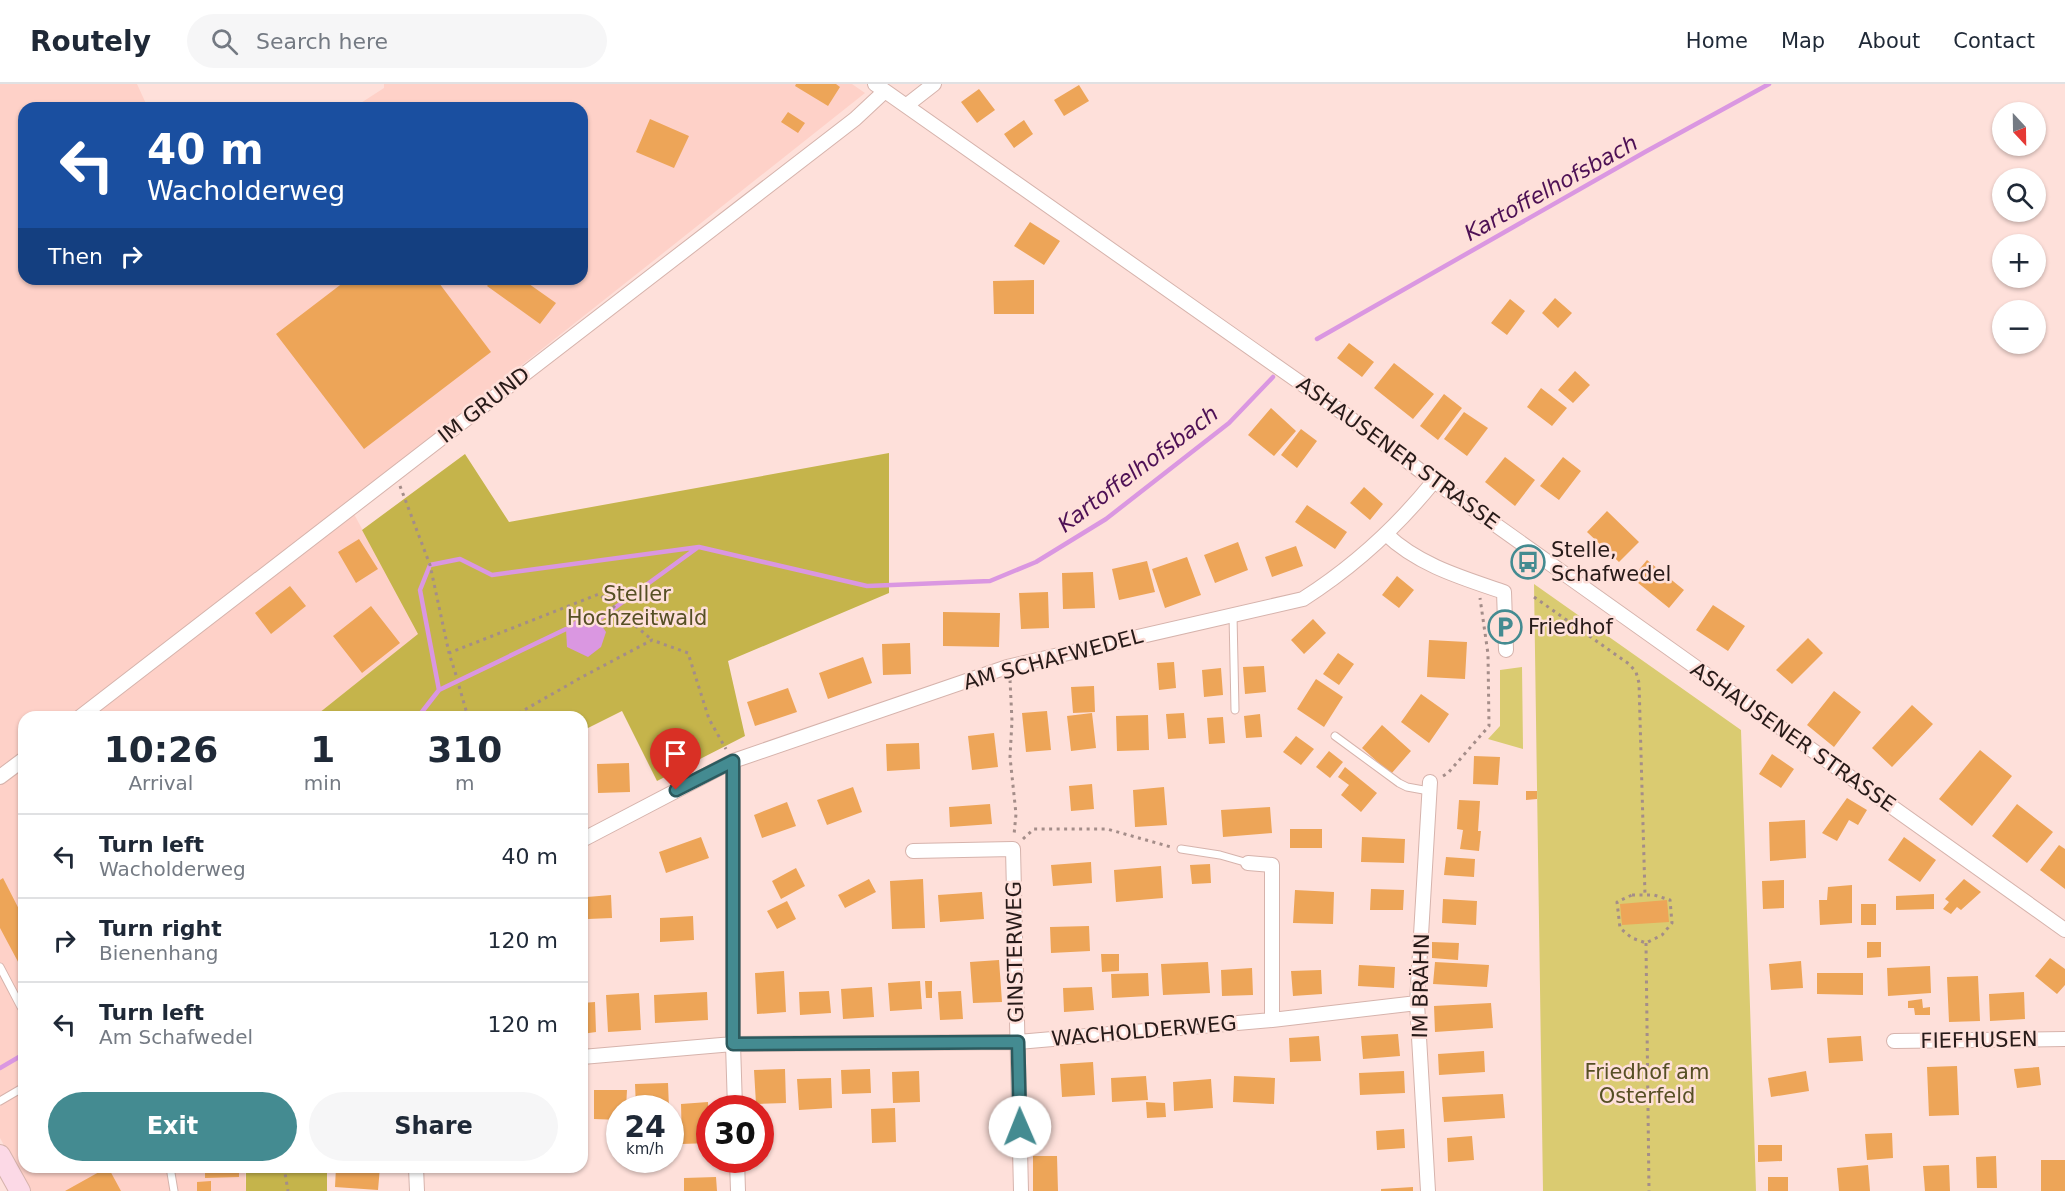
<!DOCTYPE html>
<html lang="en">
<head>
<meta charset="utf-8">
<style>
	:root { --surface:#fff; --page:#f6f6f7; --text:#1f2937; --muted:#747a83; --line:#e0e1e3; --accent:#448b91 }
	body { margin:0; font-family:"DejaVu Sans",sans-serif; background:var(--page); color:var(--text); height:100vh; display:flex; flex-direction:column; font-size:22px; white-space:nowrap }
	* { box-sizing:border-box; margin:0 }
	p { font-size:20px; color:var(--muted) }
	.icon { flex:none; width:33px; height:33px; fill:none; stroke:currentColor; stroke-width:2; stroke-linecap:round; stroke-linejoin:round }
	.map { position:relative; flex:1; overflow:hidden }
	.sheet { position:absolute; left:18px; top:627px; width:570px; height:462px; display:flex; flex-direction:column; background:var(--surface); border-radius:18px; box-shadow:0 2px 4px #0004 }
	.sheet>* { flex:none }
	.hud { position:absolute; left:18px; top:18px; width:570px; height:183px; border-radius:18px; box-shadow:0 2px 4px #0004; background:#1a4fa0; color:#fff; overflow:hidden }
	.needle { width:39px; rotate:158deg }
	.controls { position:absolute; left:1992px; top:18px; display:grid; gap:12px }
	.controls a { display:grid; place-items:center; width:54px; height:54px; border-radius:50%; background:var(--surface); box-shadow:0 2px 4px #0004; font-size:30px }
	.speed { position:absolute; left:606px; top:1011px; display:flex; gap:12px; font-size:30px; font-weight:700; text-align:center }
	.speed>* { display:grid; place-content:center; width:78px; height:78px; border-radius:50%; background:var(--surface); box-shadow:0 2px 4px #0004; line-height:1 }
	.speed small { font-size:15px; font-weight:400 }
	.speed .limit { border:9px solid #d22; background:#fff; color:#111 }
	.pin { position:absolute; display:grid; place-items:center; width:51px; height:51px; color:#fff; margin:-62px -26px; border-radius:50% 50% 50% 0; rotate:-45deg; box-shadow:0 0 6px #0007 }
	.pin .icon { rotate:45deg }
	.me { position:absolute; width:66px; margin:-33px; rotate:359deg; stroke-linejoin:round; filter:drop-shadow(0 0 4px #0008) }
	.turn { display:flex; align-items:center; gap:21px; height:126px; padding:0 30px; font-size:27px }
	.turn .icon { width:78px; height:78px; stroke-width:2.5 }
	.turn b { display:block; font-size:42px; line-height:51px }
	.then { display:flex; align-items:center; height:57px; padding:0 30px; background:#0003; gap:12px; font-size:22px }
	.eta { display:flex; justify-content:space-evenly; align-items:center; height:102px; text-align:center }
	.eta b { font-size:36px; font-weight:700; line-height:42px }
	.primary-button { display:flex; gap:12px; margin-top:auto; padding:12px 30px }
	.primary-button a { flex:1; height:69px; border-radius:36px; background:var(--accent); color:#fff; font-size:24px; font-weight:700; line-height:69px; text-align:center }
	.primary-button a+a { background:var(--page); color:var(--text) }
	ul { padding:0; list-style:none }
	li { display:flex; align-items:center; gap:18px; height:84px; padding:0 30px; border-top:2px solid var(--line) }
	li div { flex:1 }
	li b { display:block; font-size:22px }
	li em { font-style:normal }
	header { display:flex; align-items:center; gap:36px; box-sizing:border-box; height:84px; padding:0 30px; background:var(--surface); border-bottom:2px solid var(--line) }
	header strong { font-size:28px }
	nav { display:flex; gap:33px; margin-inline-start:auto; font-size:21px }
	.search { width:420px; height:54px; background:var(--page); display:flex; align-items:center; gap:15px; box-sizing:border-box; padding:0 21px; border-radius:33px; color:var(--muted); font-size:22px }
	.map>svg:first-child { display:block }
	.built { fill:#fed1c8 }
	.green { fill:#dacb71 }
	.forest { fill:#c5b44b }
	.water { fill:#da97e1 }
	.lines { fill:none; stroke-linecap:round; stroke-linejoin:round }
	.stream { stroke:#da97e1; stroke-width:4.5 }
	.building { fill:#eda558 }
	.lane-casing { stroke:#d6b3ac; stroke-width:9 }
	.street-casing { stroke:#d6b3ac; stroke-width:16 }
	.secondary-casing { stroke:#d6b3ac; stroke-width:22 }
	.path { stroke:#a48d89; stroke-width:3; stroke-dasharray:3 4.5; stroke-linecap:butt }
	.lane { stroke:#fff; stroke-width:7 }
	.street { stroke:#fff; stroke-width:14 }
	.secondary { stroke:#fcd9e6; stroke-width:20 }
	.route-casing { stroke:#2c5a5e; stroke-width:15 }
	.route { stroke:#448b91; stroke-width:10 }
	.labels { text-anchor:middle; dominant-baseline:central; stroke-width:5; stroke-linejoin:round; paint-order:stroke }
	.street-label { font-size:21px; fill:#271a18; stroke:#fee0da }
	.poi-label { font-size:21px; fill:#271a18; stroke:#fee0da; text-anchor:start }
	.park-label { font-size:21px; fill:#564f24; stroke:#fee0da }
	.water-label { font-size:22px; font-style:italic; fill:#4d1054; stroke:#fee0da }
</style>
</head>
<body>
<header>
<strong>Routely</strong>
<div class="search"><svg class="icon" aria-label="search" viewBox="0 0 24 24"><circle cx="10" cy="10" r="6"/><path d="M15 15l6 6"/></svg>Search here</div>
<nav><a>Home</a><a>Map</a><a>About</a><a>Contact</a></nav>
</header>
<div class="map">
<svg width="2065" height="1107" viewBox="0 0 2065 1107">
	<rect width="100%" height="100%" fill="#fee0da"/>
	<path class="built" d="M0,0h137l11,24h-124v171h558v-171h-229l31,-20v-4h468l13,9 -517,410 71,131 -105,83h-290v450h221l1,24h-217l-29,-53z"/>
	<path class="green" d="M1534,500l207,146 15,461h-213z
		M1522,583l1,82 -35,-10 12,-13v-56z"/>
	<path class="forest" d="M889,369v140l-161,68 17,75 -88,45 -35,-70 -40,20v-14h-268l104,-83 -56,-104 103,-76 44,68z
		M246,1083h81v24h-81z"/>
	<path class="water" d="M577,535l21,1 8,12 -5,15 -13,10 -21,-10 -1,-18z"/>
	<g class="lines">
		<path class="stream" d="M1317,255l328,-187 124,-68
			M598,536l99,-72
			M439,606l127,-61
			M418,633l21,-27 -19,-100 10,-25 30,-6 32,16 207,-28 168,39 123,-5 46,-19 70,-43 123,-96 44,-46
			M0,984l24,-14"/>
	</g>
	<path class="building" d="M796,0h40l4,3 -12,19 -33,-20z
		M1079,1l10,16 -25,15 -10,-16z
		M979,5l16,21 -18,13 -16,-21z
		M788,28l17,11 -7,10 -17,-11z
		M650,35l39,17 -15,32 -38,-16z
		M1024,36l9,14 -19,14 -10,-14z
		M1030,138l30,19 -16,24 -30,-19z
		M348,195h88l55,73 -127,97 -88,-115z
		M493,195h29l34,24 -16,21 -53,-38z
		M1034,196v34h-40l-1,-33z
		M1555,214l17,15 -14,15 -16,-15z
		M1510,215l15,12 -18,24 -16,-12z
		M1349,259l25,19 -12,15 -25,-19z
		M1394,279l40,31 -21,25 -39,-31z
		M1575,287l15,14 -17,18 -15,-13z
		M1541,304l26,20 -15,18 -25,-19z
		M1444,310l18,14 -24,32 -18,-14z
		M1271,324l25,23 -22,25 -26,-21z
		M1464,328l24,16 -21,28 -23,-17z
		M1301,345l16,12 -20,27 -16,-13z
		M1505,373l30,23 -20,26 -30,-24z
		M1563,373l18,14 -22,29 -19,-14z
		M1364,403l19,17 -13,16 -20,-17z
		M1307,421l40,27 -12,17 -40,-27z
		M1607,427l32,31 -20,20 -32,-30z
		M359,455l19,30 -22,14 -18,-31z
		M1238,458l10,28 -33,13 -11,-28z
		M1296,462l7,20 -31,11 -7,-20z
		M1187,473l14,38 -36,13 -13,-39z
		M1647,476l37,30 -15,18 -37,-30z
		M1147,477l8,31 -36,8 -7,-31z
		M1093,488l2,36 -32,1 -1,-36z
		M1397,492l17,14 -15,18 -17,-13z
		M290,502l16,20 -35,28 -16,-21z
		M1048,508l1,36 -28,1 -2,-36z
		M1713,521l32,21 -17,25 -32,-21z
		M371,522l29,37 -38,30 -29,-37z
		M943,528l57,1 -1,34 -56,-1z
		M1313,535l13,14 -22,21 -13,-14z
		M1808,554l15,15 -31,31 -16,-14z
		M1429,556l38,2 -2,37 -38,-2z
		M910,559l1,31 -28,1 -1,-31z
		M1338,569l16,11 -15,21 -16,-11z
		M863,573l9,26 -44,16 -9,-26z
		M1174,578l2,26 -17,2 -2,-27z
		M1264,582l2,26 -21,2 -2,-27z
		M1221,584l2,27 -19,2 -2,-27z
		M1316,595l27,18 -19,30 -27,-18z
		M1094,602l1,26 -22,1 -2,-26z
		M788,604l9,24 -42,14 -8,-24z
		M1834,607l27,21 -27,35 -27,-22z
		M1421,610l28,20 -20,29 -28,-21z
		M1912,621l21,19 -41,43 -20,-19z
		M1047,627l4,39 -25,2 -4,-39z
		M1092,629l4,35 -25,3 -4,-35z
		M1184,629l2,25 -18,1 -2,-25z
		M1260,630l2,23 -16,1 -2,-22z
		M1148,631l1,35 -32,1 -1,-35z
		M1223,633l2,26 -16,1 -2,-26z
		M1382,641l29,26 -20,23 -29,-26z
		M994,649l4,34 -26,3 -4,-34z
		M1296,652l18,13 -13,16 -18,-13z
		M919,659l1,26 -33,2 -1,-27z
		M1980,666l32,26 -40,50 -33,-27z
		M1329,667l14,11 -13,16 -14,-11z
		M1772,670l22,15 -13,19 -22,-14z
		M1474,672l26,1 -2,28 -25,-1z
		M629,679l1,29 -32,1 -1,-29z
		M1345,683l32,26 -16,19 -20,-17 8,-10 -11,-8z
		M1092,700l2,25 -23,2 -2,-25z
		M853,703l9,25 -35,13 -10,-25z
		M1164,703l3,38 -32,2 -2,-37z
		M1526,707h11v8l-11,1z
		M1847,714l20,12 -9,15 -9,-5 -12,21 -15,-8z
		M1459,716l21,1 -2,30h3l-2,20 -19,-2 3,-19 -6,-1z
		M787,718l9,24 -34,12 -8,-23z
		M990,720l2,20 -42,3 -1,-20z
		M2017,720l36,28 -26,31 -35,-27z
		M1270,723l2,26 -49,4 -2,-27z
		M1805,736l1,38 -36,3 -1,-39z
		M1290,745h32v19h-32z
		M701,753l8,21 -43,15 -7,-21z
		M1362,753l43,2 -1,24 -43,-1z
		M1904,753l32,23 -16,22 -32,-22z
		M2059,761l6,4v40l-25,-19z
		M1446,773l29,2 -1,18 -30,-2z
		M1091,778l1,21 -39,3 -2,-21z
		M1210,780l1,19 -19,1 -2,-19z
		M1161,782l2,32 -47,4 -2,-32z
		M796,784l9,18 -24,13 -9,-18z
		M3,794l21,41v54l-24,-45v-48z
		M869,795l7,13 -31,16 -7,-13z
		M923,795l2,49 -33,1 -2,-48z
		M1964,795l17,13 -20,18 -4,-3 -6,7 -8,-5 6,-7 -4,-3z
		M1784,796v28l-21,1 -1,-28z
		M1852,801v38l-32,2 -1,-25h8l1,-13z
		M1371,805l33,1 -1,20h-33z
		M1295,806l39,2 -1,32 -40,-1z
		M982,808l2,27 -44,3 -2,-27z
		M1934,810v15l-38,1v-14z
		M611,811l1,23 -24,1 -1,-22z
		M1443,815l34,2 -1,24 -34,-2z
		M1667,816l2,22 -47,3 -2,-21z
		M787,817l9,18 -19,10 -10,-18z
		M1861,820h15v21h-15z
		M693,832l1,24 -34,2v-24z
		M1089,842l1,25 -39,2 -1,-26z
		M1432,858l27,1 -1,17 -26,-2z
		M1867,858h14v15l-14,1z
		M1101,870h18v17l-17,1z
		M2050,874l15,11v16l-8,9 -22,-18z
		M999,876l3,42 -29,1 -3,-41z
		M1801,877l2,27 -32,2 -2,-26z
		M1208,878l2,31 -47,2 -2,-31z
		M1435,878l54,3 -2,22 -54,-3z
		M1359,881l36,2 -1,21 -36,-2z
		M1930,882l1,27 -43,3 -1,-28z
		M1252,884l1,27 -31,1 -1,-26z
		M1321,886l1,24 -29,2 -2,-25z
		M784,887l2,41 -29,2 -2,-41z
		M1148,889l1,23 -37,2 -1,-24z
		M1817,889h46v22l-46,-1z
		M1978,892l2,45 -31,1 -2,-45z
		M920,897l2,28 -32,2 -2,-28z
		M925,897h7v17h-6z
		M872,903l2,30 -31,2 -2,-30z
		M1092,903l2,23 -30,2 -1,-24z
		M829,907l2,22 -31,2 -1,-23z
		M961,907l2,28 -23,1 -2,-28z
		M707,908l1,28 -53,3 -1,-28z
		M2024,908l1,27 -35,2 -1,-27z
		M639,909l2,37 -33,2 -2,-37z
		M1922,915l1,9 7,-1v8h-15l-1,-7h-6v-7z
		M595,918l1,30 -14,2v-31z
		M1491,919l2,25 -58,4 -1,-26z
		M1398,950l2,22 -37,3 -2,-23z
		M1319,952l2,25 -31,1 -1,-24z
		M1861,952l2,25 -34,2 -2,-25z
		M1484,967l1,21 -46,3 -1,-21z
		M1093,978l2,33 -33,2 -2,-33z
		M1957,982l2,49 -30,1 -2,-49z
		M2039,983l2,18 -24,3 -3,-19z
		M785,985l1,34 -30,1 -2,-34z
		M870,985l1,24 -29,1 -1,-24z
		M919,987l1,31 -27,1 -1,-31z
		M1404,987l1,22 -45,2 -1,-22z
		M1806,987l3,20 -38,6 -3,-19z
		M1146,992l2,24 -36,2 -1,-24z
		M1234,992l41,2 -1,26 -41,-2z
		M831,994l1,30 -33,2 -2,-31z
		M1211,995l2,29 -39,3 -1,-29z
		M668,999l1,25h-33l-1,-24z
		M594,1006h33l-1,18h-6v12l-26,-1z
		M1503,1010l2,24 -61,4 -2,-25z
		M708,1018l2,41 -28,1 -1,-40z
		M1146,1018l19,1 1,14 -19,1z
		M895,1024l1,34 -24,1 -1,-34z
		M1404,1045l1,19 -28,2 -1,-19z
		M1892,1049l1,25 -26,2 -2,-26z
		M1472,1052l2,24 -26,2 -1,-24z
		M1758,1061h24v16l-24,1z
		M1033,1072h24l1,35h-25z
		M1996,1072l1,32h-20l-1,-31z
		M2041,1076h24v31h-24z
		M1868,1081l2,26h-31l-2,-23z
		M1949,1081l1,26h-25l-2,-25z
		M108,1083l13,24h-56z
		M205,1083h34v10l-34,1z
		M336,1083h44l-2,23 -43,-3z
		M716,1093l1,14h-33v-13z
		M1768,1093h20v14h-20z
		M211,1097v10h-14v-9z
		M1413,1103v4h-32v-2z"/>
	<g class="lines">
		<defs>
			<path id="lane" d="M1233,531l2,95
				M1335,652l64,47 8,4 22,4
				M1181,765l39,6 28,8
				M0,883l21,40
				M0,1017l24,-14
				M170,1083l4,24"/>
			<path id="street" d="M875,0l464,326 95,71 631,449
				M907,21l27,-21
				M1386,450c32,31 77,44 118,58l2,58
				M80,633l775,-598 30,-28
				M733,677v283l2,64
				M0,693l24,-18
				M582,756l151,-79 274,-94 296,-68c50,-32 94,-72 131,-118
				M913,767l100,-2 8,342
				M1248,779l24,2v155
				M1894,957l171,-2
				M582,973l151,-13 285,-2 254,-22 145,-17
				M737,1076l1,31
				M416,1083l1,24
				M1428,1107l-11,-188 13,-221"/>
			<path id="secondary" d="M0,1071l20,36"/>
		</defs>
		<use href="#lane" class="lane-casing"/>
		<use href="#street" class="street-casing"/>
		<use href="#secondary" class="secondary-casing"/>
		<path class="path" d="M400,402l30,79 19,88
			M1534,513l95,67 7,8 3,11 6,212
			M456,591l-7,-22 150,-59 53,46
			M1010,596l2,41 -2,36 6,57 -2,21
			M459,602l9,31
			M512,633l70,-40 70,-37 36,13 21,66 17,30
			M1443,692l5,-3 41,-47 -1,-72 -8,-56
			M1023,755l11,-10h73l64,18
			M1632,811h22l16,5 2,23 -10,12 -16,8 -14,-5 -12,-10 -3,-26z
			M1646,859l3,248
			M284,1083l4,24"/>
		<use href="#lane" class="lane"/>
		<use href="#street" class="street"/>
		<use href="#secondary" class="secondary"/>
	</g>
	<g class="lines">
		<defs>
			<path id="route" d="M676,706l57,-29v283l285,-2 2,85"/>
		</defs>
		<use href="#route" class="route-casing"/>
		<use href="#route" class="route"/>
	</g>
	<defs>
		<symbol id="bus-ring" viewBox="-11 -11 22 22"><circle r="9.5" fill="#fee0da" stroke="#448b91" stroke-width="1.5"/><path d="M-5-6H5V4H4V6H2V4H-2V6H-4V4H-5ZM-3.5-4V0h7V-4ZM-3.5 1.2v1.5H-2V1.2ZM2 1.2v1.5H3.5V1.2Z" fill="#448b91"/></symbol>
		<symbol id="parking-ring" viewBox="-11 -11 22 22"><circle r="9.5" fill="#fee0da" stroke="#448b91" stroke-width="1.5"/><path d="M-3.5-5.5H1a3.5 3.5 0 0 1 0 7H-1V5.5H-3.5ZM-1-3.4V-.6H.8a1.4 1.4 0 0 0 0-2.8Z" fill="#448b91"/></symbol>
	</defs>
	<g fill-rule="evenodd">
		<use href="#bus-ring" x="1509" y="459" width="38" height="38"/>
		<use href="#parking-ring" x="1486" y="524" width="38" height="38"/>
	</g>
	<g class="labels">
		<g class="street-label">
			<text transform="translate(484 321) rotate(-38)">IM GRUND</text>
			<text transform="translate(1398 369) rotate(36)">ASHAUSENER STRASSE</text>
			<text transform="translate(1053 575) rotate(-15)">AM SCHAFWEDEL</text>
			<text transform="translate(1793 653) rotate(35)">ASHAUSENER STRASSE</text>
			<text transform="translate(1015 868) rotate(-91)">GINSTERWEG</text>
			<text transform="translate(1421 902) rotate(-89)">IM BRÄHN</text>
			<text transform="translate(1144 947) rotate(-5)">WACHOLDERWEG</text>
			<text transform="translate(1979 956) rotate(-1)">FIEFHUSEN</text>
		</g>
		<g class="poi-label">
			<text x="1551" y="466">Stelle,<tspan x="1551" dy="24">Schafwedel</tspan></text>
			<text x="1528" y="543">Friedhof</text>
		</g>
		<g class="park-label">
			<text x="637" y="510">Steller<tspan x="637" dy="24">Hochzeitwald</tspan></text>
			<text x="1647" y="988">Friedhof am<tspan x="1647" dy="24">Osterfeld</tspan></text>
		</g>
		<g class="water-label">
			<text transform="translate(1551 104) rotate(-29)">Kartoffelhofsbach</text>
			<text transform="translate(1138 385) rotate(-37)">Kartoffelhofsbach</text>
		</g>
	</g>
</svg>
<div class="controls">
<a><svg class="needle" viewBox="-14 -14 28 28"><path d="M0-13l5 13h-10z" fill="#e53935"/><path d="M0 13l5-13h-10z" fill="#747a83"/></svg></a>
<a><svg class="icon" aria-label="search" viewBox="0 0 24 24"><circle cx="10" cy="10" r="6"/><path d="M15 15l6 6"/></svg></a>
<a>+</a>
<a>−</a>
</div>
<div class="speed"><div>24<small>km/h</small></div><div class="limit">30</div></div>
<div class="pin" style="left:676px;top:706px;background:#d93025"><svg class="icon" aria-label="arrive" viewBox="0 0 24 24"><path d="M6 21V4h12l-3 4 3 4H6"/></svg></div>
<svg class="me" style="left:1020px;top:1043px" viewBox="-20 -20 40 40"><circle r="19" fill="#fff"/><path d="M0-13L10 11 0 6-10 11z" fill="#448b91"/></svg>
<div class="hud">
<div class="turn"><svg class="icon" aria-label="left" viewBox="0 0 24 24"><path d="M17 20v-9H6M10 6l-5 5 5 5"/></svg><div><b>40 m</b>Wacholderweg</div></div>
<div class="then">Then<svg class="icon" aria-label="right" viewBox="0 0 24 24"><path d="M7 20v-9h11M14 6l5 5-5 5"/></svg></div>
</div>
<section class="sheet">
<div class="eta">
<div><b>10:26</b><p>Arrival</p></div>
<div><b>1</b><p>min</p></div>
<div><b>310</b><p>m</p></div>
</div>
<ul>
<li><svg class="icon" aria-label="left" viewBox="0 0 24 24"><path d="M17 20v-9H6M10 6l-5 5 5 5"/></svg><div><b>Turn left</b><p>Wacholderweg</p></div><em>40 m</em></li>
<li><svg class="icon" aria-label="right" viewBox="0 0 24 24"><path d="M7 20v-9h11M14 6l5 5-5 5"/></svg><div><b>Turn right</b><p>Bienenhang</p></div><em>120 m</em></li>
<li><svg class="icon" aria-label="left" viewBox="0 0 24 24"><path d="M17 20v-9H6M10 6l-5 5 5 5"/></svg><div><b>Turn left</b><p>Am Schafwedel</p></div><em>120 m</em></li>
</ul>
<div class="primary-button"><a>Exit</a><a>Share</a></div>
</section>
</div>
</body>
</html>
